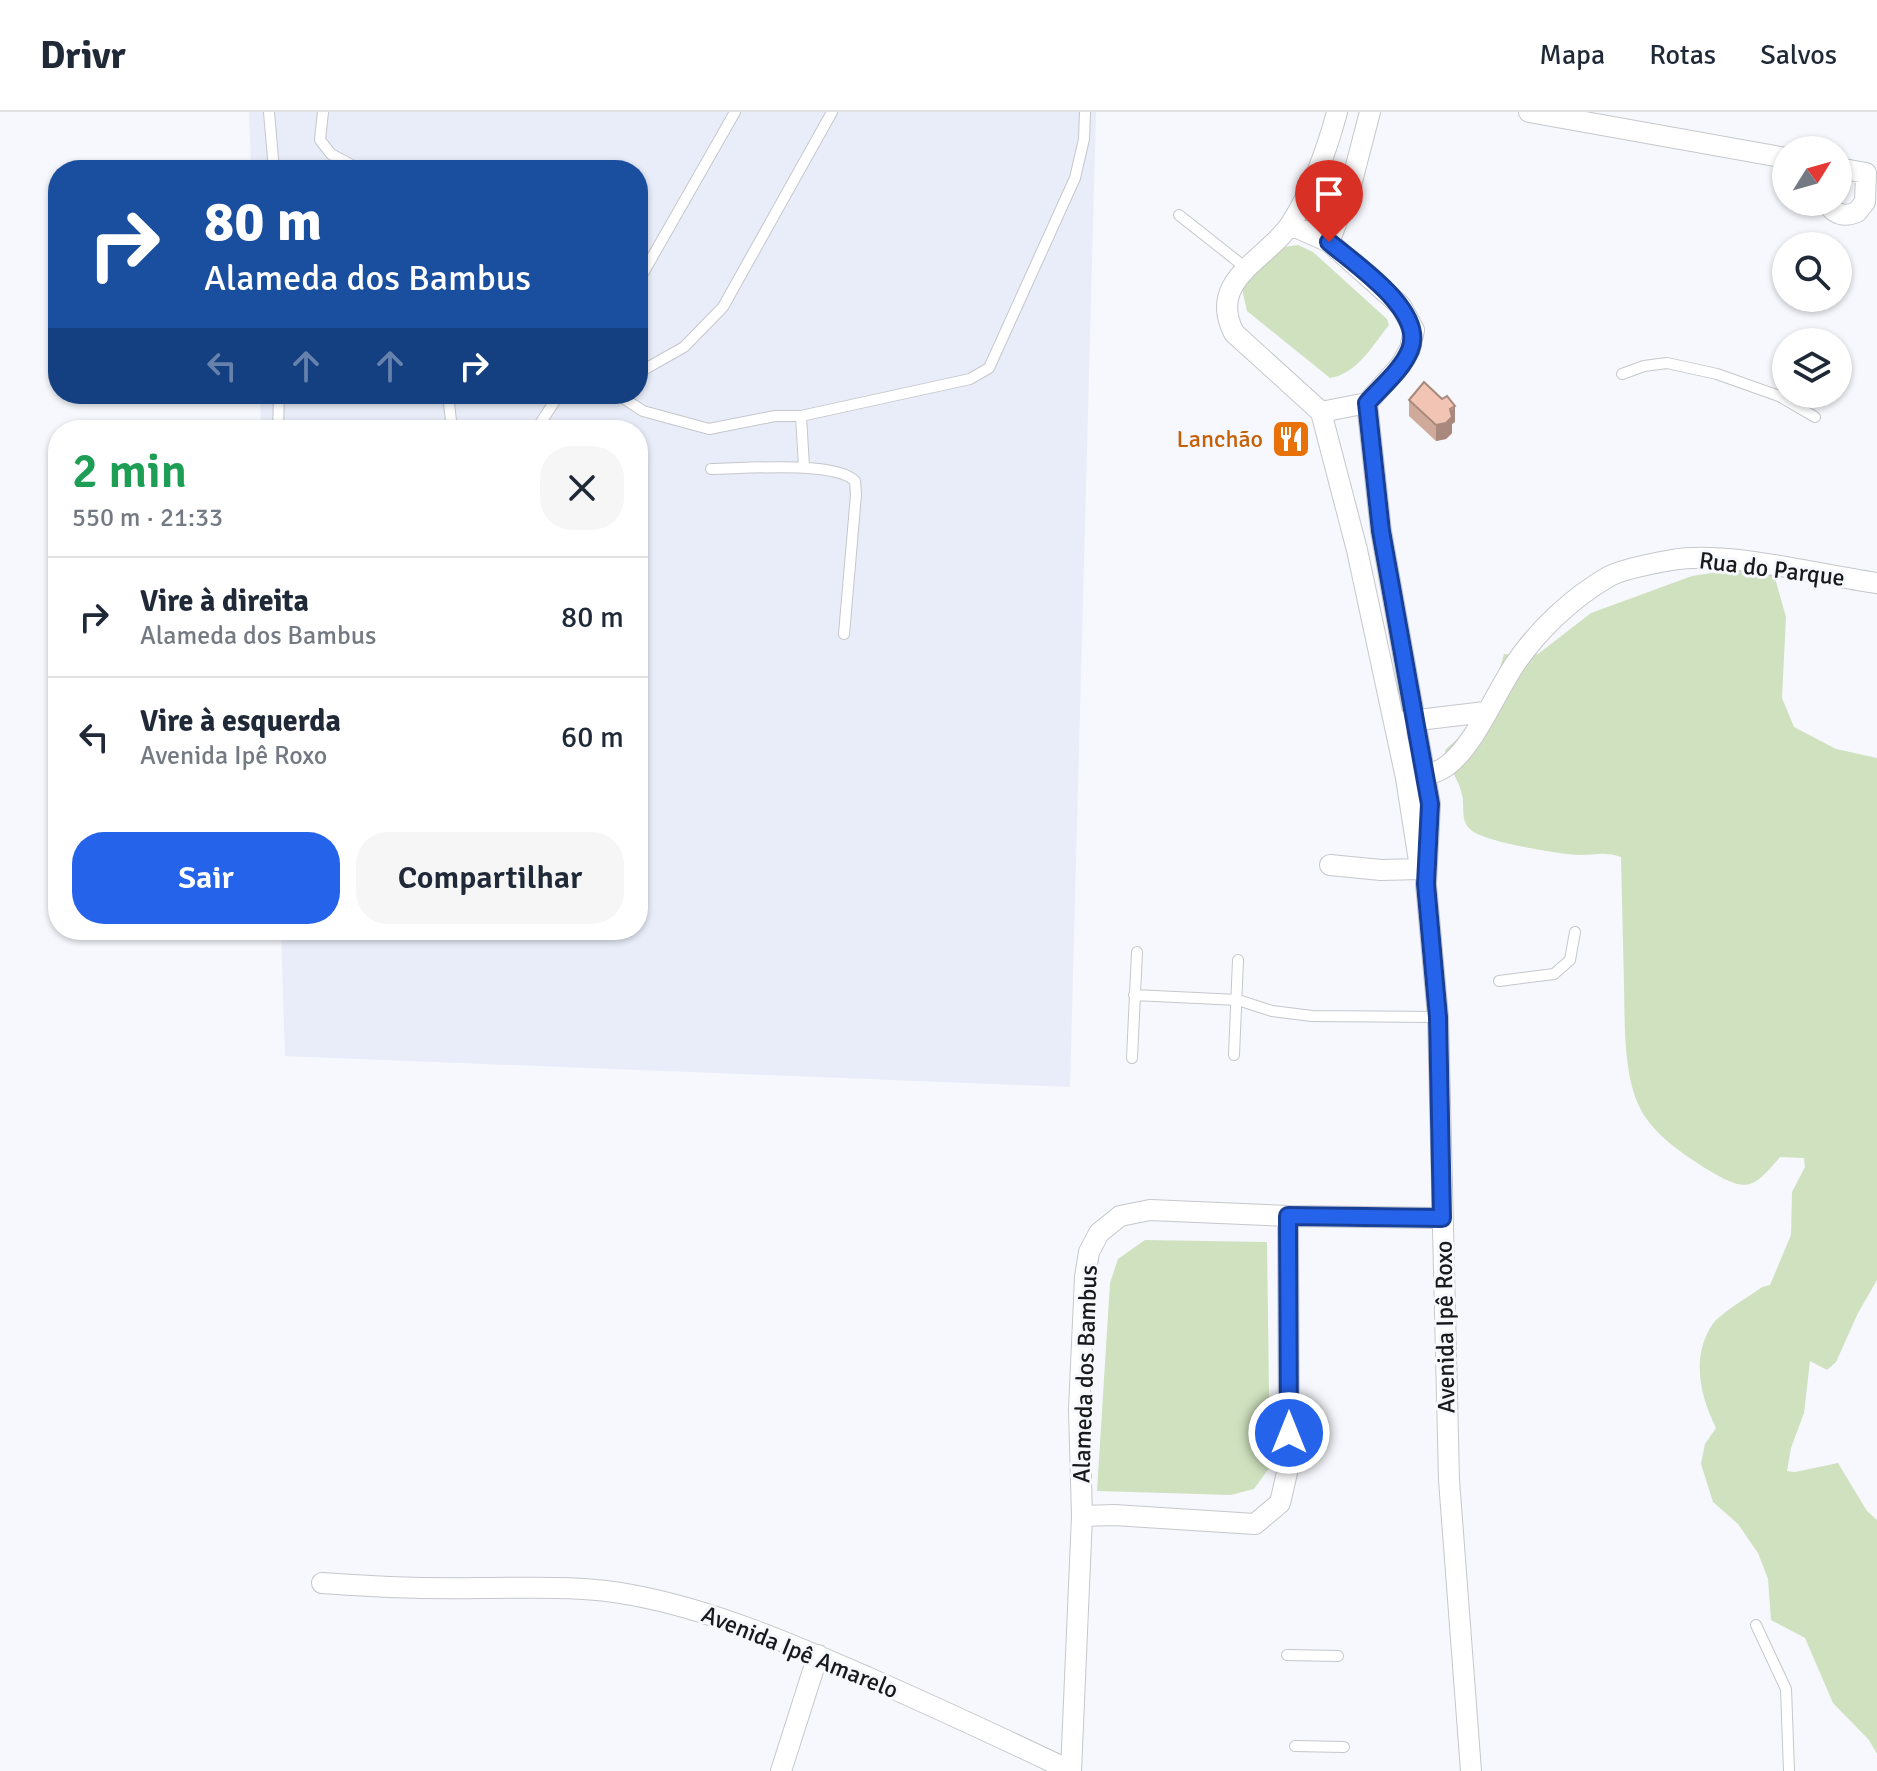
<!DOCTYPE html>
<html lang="pt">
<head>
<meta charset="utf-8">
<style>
	:root { --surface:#fff; --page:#f6f6f7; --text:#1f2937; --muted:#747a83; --line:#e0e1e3; --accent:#2563eb }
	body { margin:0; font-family:Signika,sans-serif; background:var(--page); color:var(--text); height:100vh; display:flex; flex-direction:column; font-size:30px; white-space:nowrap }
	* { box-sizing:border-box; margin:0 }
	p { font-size:26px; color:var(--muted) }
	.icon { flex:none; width:44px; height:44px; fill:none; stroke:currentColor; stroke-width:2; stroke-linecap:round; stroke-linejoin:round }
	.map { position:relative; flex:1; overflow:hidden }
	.side { position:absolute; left:48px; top:308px; width:600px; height:520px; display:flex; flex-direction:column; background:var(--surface); border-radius:32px; box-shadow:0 2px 6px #0004 }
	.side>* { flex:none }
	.top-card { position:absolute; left:48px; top:48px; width:600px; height:244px; border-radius:32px; box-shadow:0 2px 6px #0004; background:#1a4fa0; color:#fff; overflow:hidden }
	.needle { width:52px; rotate:53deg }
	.fabs { position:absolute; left:1772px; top:24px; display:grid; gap:16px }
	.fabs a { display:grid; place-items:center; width:80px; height:80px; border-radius:50%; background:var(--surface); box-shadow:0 2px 6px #0004; font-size:40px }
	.pin { position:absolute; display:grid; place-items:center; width:68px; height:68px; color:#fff; margin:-82px -34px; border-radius:50% 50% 50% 0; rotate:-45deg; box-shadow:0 0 8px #0007 }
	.pin .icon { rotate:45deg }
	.me { position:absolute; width:88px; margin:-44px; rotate:0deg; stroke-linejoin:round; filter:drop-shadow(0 0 6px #0008) }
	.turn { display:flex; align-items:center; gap:28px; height:168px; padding:0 24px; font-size:36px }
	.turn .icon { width:104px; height:104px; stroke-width:2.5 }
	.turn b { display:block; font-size:56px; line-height:68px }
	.lanes { display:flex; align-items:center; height:76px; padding:0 24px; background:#0003; justify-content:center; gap:40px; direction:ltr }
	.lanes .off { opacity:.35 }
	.round { display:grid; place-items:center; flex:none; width:84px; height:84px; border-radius:32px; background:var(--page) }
	.summary { display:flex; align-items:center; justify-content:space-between; height:136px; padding:0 24px }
	h1 { font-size:48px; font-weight:600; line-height:60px; color:#1e9e55 }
	.cta { display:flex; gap:16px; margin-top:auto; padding:16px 24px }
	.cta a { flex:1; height:92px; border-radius:32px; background:var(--accent); color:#fff; font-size:32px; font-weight:600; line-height:92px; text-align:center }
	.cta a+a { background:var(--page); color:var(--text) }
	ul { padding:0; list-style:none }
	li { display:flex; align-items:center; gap:24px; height:120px; padding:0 24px; border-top:2px solid var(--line) }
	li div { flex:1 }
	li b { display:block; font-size:30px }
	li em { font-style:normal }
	header { display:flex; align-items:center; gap:48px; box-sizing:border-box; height:112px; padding:0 40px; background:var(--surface); border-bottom:2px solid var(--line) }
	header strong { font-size:38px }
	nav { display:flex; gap:44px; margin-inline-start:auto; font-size:28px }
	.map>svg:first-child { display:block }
	.built { fill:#e8edf9 }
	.green { fill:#cfe1bf }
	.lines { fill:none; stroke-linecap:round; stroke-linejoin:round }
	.service-casing { stroke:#c5c7cb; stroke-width:12 }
	.minor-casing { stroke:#c5c7cb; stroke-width:22 }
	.service { stroke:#fff; stroke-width:10 }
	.minor { stroke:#fff; stroke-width:20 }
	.wall { fill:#cfa99a }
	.shaded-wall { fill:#a9897d }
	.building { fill:#f1c4b3; stroke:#a9897d; stroke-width:2 }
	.route-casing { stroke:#184099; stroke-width:20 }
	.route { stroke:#2563eb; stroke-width:14 }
	.labels { text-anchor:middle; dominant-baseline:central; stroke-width:6; stroke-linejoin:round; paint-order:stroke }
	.food-label { font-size:24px; fill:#c56008; stroke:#f6f8fd; text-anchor:end }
	.street-label { font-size:24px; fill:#18191a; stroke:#f6f8fd }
</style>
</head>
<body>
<header>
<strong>Drivr</strong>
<nav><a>Mapa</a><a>Rotas</a><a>Salvos</a></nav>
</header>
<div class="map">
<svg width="1877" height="1659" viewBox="0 0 1877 1659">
	<rect width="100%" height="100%" fill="#f6f8fd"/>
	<path class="built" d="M249,0h847l-26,975 -785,-31 -4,-126h357v-500h-377l-1,-36h378v-224h-387z"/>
	<path class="green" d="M1298,133l15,7 74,67 2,6c-16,20 -32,49 -59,53l-83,-67 -5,-22 36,-41z
		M1770,442l5,6v18l11,39 -4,81 12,29 42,22 41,9v522l-19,33 -22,49 -9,8 -17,-9 -6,52 -13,35 -4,23 8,1 43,-9 29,48 10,9v234l-8,-14 -36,-37 -28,-65 -34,-18 -3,-41 -10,-26 -20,-29 -25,-22 -12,-38 4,-20 11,-16c-16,-32 -25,-71 -4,-103 8,-12 37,-28 50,-38l8,-2 21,-50 1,-43 13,-25 -1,-9 -24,-1c-27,32 -33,36 -70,14 -26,-16 -58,-37 -71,-65 -16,-35 -14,-84 -15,-121 -1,-42 -2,-85 -3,-128 -16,-6 -26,-2 -42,-2 -20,-1 -95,-13 -108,-25 -11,-9 -6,-22 -9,-35 -3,-16 -15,-28 -17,-45 35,-29 47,-53 59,-96l22,2 12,-2 53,-41 101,-37 52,-8 16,-13z
		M1145,1128l122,2 3,225 -16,22 -23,6 -134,-4 13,-208 8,-24z"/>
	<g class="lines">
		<defs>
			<path id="service" d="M269,0l5,58
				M323,0l-3,28 11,14 30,16
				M1179,103l67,53
				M638,170l97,-170
				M638,261l46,-26 39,-40 109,-195
				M1622,262l22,-8 23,-3 50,11 62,22 36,21
				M448,282l4,36
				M617,282l26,17 66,18 66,-13h26l3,51
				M801,304l169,-37 19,-11 86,-190 9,-39 1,-27
				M278,318l1,-36
				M536,318l22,-34
				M711,357c30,0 124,-9 144,12l1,14 -12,139
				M1499,869l55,-7 16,-14 5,-28
				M1134,883l104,5 34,11 40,5 126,1
				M1234,943l4,-95
				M1132,946l5,-106
				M1756,1513l30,64 3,82
				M1287,1543l51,1
				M1295,1634l49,1"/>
			<path id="minor" d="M1337,0c-10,38 -24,76 -45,110 -23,37 -86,57 -58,111l87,79 36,138 49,228 13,83
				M1370,0l-19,73 -22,57 72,64 13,24 -4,19 -10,17 -33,37 14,128 49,273 -4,80 12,133 11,463 22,291
				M1529,0l257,46
				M1826,90c8,12 17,16 31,10l8,-10 1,-29 -28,-5
				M1291,113l38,17
				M1321,300l46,-9
				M1402,610l83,-10
				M1414,665c12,-2 24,-4 34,-12 27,-21 47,-71 67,-101 23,-34 57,-66 93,-87 14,-8 47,-14 64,-17 56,-10 146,15 205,23
				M1330,753l51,5 40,-1
				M1082,1404l32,-1 141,9 25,-21 9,-39 -1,-248
				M322,1471c53,4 105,6 158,5 50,0 102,-3 152,7 81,15 159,49 235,82 68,30 137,62 204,94
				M781,1659l37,-116
				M1071,1659l11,-255 -3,-106 6,-133 4,-25 10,-19 21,-17 30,-6 138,6 154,2"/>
		</defs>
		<use href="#service" class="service-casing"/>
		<use href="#minor" class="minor-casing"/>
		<use href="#service" class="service"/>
		<use href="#minor" class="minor"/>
	</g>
	<path class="wall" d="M1409,288l46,22 -3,2v9l-6,6 -10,2 -27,-25z"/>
	<path class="shaded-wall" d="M1455,294v16l-3,2v9l-6,6 -10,2v-16z"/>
	<path class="building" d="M1424,270l18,17 5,-3 8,10 -5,3 2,8 -6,6 -10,2 -27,-25z"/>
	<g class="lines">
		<defs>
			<path id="route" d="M1289,1321l-1,-217 154,2 -4,-201 -12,-133 4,-80 -49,-273 -14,-128c14,-16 35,-33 43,-53 16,-39 -54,-85 -81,-108"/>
		</defs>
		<use href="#route" class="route-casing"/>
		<use href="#route" class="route"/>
	</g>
	<defs>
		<symbol id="restaurant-square" viewBox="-11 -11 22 22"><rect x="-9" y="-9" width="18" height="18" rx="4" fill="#e8710a" stroke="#f6f8fd"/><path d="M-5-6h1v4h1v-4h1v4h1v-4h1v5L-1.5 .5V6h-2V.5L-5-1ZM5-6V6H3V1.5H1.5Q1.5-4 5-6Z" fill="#fff"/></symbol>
	</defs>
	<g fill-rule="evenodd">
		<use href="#restaurant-square" x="1269" y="305" width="44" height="44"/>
	</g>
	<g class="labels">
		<g class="food-label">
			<text x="1263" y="327">Lanchão</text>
		</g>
		<g class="street-label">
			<text transform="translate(1772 457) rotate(7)">Rua do Parque</text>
			<text transform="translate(1445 1215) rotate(-91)">Avenida Ipê Roxo</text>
			<text transform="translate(1085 1262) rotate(-88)">Alameda dos Bambus</text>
			<text transform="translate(800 1540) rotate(22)">Avenida Ipê Amarelo</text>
		</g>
	</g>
</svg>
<div class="fabs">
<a><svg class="needle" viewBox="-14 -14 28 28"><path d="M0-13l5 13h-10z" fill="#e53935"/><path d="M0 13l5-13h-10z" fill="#747a83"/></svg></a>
<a><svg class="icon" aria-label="search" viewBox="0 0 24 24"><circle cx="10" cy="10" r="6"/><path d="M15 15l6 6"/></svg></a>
<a><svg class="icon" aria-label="layers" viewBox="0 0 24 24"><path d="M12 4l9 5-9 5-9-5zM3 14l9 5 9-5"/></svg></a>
</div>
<div class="pin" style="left:1329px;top:130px;background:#d93025"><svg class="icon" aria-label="arrive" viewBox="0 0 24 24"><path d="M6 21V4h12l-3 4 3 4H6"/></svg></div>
<svg class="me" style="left:1289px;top:1321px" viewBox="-20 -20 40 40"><circle r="17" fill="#2563eb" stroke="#fff" stroke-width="3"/><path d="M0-11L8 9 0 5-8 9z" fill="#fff"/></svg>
<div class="top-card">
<div class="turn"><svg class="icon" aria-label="right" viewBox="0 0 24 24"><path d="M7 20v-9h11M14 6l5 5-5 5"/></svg><div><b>80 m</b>Alameda dos Bambus</div></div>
<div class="lanes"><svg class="icon off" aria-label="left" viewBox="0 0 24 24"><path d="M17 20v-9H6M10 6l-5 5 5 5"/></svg><svg class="icon off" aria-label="ahead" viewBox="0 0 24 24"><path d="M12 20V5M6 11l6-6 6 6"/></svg><svg class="icon off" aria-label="ahead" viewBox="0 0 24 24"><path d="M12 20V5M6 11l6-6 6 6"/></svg><svg class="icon" aria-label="right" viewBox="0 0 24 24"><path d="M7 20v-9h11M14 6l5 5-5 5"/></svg></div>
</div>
<section class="side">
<div class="summary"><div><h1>2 min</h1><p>550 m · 21:33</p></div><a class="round"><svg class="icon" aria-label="close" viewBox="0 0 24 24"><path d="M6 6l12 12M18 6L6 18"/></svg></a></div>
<ul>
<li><svg class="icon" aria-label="right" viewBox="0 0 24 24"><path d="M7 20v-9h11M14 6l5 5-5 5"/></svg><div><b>Vire à direita</b><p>Alameda dos Bambus</p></div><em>80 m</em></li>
<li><svg class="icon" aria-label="left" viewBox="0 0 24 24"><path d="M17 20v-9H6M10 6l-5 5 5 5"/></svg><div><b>Vire à esquerda</b><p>Avenida Ipê Roxo</p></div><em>60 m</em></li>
</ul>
<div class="cta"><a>Sair</a><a>Compartilhar</a></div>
</section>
</div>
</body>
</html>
